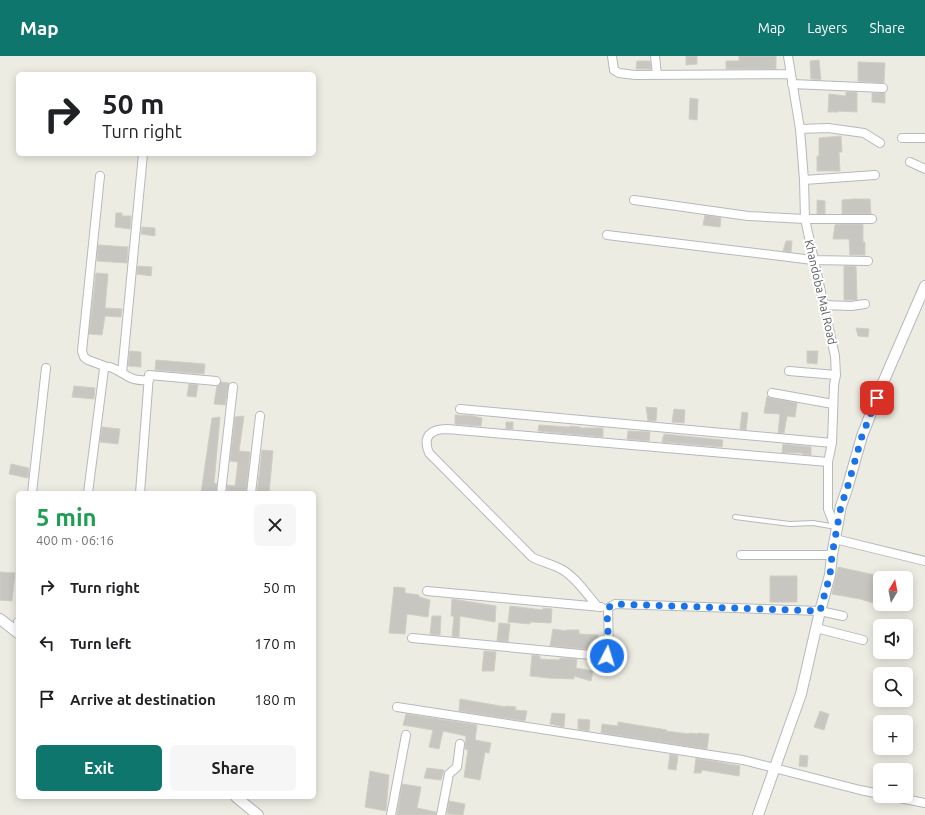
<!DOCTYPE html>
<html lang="en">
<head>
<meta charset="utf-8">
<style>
	:root { --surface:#fff; --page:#f6f6f6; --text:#202124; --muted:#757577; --accent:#0f766e }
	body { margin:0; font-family:Ubuntu,sans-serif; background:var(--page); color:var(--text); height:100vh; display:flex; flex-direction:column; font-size:15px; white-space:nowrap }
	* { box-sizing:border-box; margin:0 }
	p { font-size:13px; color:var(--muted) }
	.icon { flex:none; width:22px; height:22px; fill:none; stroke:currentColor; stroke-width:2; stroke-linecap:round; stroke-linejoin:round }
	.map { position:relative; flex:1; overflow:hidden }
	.drawer { position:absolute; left:16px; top:435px; width:300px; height:308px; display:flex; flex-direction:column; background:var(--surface); border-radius:6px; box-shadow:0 2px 10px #0003 }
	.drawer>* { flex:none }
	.banner { position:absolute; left:16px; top:16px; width:300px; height:84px; border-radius:6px; box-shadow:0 2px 10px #0003; background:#fff; color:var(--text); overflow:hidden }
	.needle { width:26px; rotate:10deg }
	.controls { position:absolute; left:873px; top:515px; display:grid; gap:8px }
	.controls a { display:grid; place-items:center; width:40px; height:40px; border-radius:6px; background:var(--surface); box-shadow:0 2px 10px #0003; font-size:20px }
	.pin { position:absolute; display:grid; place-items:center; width:34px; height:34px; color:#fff; margin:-17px; border-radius:8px; box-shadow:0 2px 6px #0006 }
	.me { position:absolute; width:44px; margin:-22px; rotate:5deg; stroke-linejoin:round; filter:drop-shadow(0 0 3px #0008) }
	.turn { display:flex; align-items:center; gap:14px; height:84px; padding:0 20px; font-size:18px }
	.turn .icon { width:52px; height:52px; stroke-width:2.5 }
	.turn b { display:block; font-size:28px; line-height:34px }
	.round { display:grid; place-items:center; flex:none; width:42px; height:42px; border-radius:6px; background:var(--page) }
	.head { display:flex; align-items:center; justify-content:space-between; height:68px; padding:0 20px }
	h1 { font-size:24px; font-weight:700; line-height:30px; color:#1e9e55 }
	.cta { display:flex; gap:8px; margin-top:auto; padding:8px 20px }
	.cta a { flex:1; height:46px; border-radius:6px; background:var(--accent); color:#fff; font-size:16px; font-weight:700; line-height:46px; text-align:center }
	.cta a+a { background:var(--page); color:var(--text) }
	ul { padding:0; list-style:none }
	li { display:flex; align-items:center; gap:12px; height:56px; padding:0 20px }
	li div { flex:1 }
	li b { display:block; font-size:15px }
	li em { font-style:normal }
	header { display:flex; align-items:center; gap:24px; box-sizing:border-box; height:56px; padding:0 20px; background:var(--accent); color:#fff }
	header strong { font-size:19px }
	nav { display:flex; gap:22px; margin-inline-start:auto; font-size:14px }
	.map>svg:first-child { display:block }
	.building { fill:#c8c6c0; stroke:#d1cec2 }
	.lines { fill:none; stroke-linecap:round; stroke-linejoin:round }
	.service-casing { stroke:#b6b8bd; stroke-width:6 }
	.minor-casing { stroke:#b6b8bd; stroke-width:10 }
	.tertiary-casing { stroke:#b6b8bd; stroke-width:12 }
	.service { stroke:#fff; stroke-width:4 }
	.minor { stroke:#fff; stroke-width:8 }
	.tertiary { stroke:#fff; stroke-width:10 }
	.route { stroke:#1a73e8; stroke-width:7; stroke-dasharray:0 12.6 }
	.labels { text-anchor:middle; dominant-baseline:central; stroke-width:4; stroke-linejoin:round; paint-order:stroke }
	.street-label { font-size:12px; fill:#5b5e63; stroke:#fff }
</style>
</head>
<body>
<header>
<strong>Map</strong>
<nav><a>Map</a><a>Layers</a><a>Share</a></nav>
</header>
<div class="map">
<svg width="925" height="759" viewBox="0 0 925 759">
	<rect width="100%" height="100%" fill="#edece3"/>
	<path class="building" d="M686,0h11v8l-11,1z
		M739,0h37v13h-50v-8h13z
		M819,4l2,20 -10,-1 -1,-18z
		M637,5h13l1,8h-15z
		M858,6l27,1 -1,20 -26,-2z
		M846,36h11v20l-19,-1v1h-10l1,-18 17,2z
		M872,37h13v10l-13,-1z
		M690,42l8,1 -1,21 -8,-1z
		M841,80l1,16h-3l1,19h-23v-15h2v-18z
		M854,143h16l1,15h-29v-14z
		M817,144l8,1v13h-8z
		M116,157h6v3h9l-1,13 -15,-2z
		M705,159l16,3 -1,9 -17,-2z
		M840,168h23v18h2v13h-15l-1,-16h-16l2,-14z
		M142,171l13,1v8l-14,-2z
		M786,185h6l-1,11 -8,-1z
		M98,189l30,2 -1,16 -30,-2z
		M138,210l14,1 -1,9 -14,-2z
		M844,210h12l1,34h-13z
		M96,217l12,1 -3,34 17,1 -1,8 -16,-1 -3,19 -13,-1z
		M856,272l13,1 -1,8 -10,-1z
		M130,295l11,1v15l-13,-1z
		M807,295h11l-1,13 -10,-1z
		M156,304l49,4 -1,10 -49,-4z
		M221,326l8,1 -4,22 -11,-1 3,-18z
		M189,328l9,1 -2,12 -9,-1z
		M74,330l21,2 -1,11 -22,-2z
		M767,340l4,2 26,5 -2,14 -8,-1 -3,17h-6l2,-19 -16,-1z
		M646,351l11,1 -1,13h-8z
		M674,353l11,1 -1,13 -12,-1z
		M742,356l6,1 -2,17 -6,-1z
		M455,359l18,1 9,2 -1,8 -26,-2z
		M244,360l-5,35 11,1 -4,41h-19v-8l8,1 3,-24 -8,-1 5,-44z
		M220,361l-6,66 3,1 -1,9h-15l11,-75z
		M506,366h7v7h-7z
		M539,369l30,2 1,-1 10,1v1h23v9l-65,-6z
		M102,371l18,2 -2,15 -18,-2z
		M628,375l22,1 -1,9 -22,-2z
		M664,378l59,6 -1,7 -60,-5z
		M783,388l28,3v8l-9,-1v-1h-20z
		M262,394l11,1 -4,42h-12z
		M11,408l18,4 -1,10 -19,-4z
		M838,511l42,9v29l-20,-6 -28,-5z
		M0,516l15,1 -3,28 -12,-1z
		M770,520h27v26h-27z
		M394,531l11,1v5l14,2v2l11,3 -2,17 -21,-3 -2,20 -16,-1z
		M452,543l44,7 -1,16 -35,-6 -1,21 -7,-1 2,-20h-3z
		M510,550l33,4v-2l9,1 -1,14 -21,-1v2l-22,-2z
		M432,560h9l-1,19 -10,-1z
		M499,567l11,1 -2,18 -11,-1z
		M553,573l13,2v-1h13v4l19,1v15l-48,-4z
		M484,595l12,1 -2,19h-12z
		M532,599l8,1v3l19,1 1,-2 17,1 -1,9 17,3 -2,10 -17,-5v3l-26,-1 -18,-2z
		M460,643l46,8v-1l10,1 -1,3 12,1 -2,10 -66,-10z
		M820,655l9,3 -5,16 -10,-3z
		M552,657l13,1 -1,13 -14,-3z
		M406,658l71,11 -2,15 16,3 -2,10 -4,-1 -5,28 -16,-3 4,-27 -3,-1 1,-13 -23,-5 -4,18 -10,-2 4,-17 -30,-5z
		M578,663l12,1 -1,11 -11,-2z
		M618,666l49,8 -1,1 23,3v-1l9,1v-1l11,1 -2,15 -106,-16 1,-9 16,2z
		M670,698l8,2 -2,14 -8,-1z
		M800,699l8,1 -1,11 -8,-1z
		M696,702l44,8 -1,10 -37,-6 -1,3h-7z
		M427,712l17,2 -3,10 -17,-2z
		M370,715l19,4 -3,36 -21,-4z
		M402,728l19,3 -4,21 19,4v3h-39z
		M449,745l16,3 -2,11 -16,-1z"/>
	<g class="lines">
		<defs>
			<path id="service" d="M735,461l55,7 23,-1 23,4"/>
			<path id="minor" d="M612,0l2,14 5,3 16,2 155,-1
				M655,0l2,19
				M788,0l12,73 4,51 1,39 30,137 1,19 -2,10 -2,58 -4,19v47l5,13 4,5
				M792,28l91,4
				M800,73l28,-1 36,5 16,10
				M902,82h23
				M910,106l15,7
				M100,120l-18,175 2,6 4,3 19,7
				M804,124l71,-5
				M634,144l114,16 57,3h67
				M607,179l206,25 55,1
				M823,249l28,1 14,-2
				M789,315l47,4
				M122,317l21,-219
				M772,337l61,11
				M460,353l372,34
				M32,437l14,-125
				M88,437l16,-124 3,-2h3c17,6 18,15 39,13
				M140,437l9,-118 67,6
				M221,437l12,-106
				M251,437l9,-77
				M835,483l90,22
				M741,499h91
				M427,535l174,16
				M598,551c-10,-11 -23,-31 -37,-38 -9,-5 -20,-7 -29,-12l-103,-104c-7,-17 2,-24 18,-24l381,33
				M816,572l47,12
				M17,576l1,-10
				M412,582l189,18 6,-1 2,-3 -1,-44 7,-4 205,7 23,5
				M397,651l346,53 117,30 20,4
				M890,740l35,7
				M391,759l15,-80
				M441,759l8,-41 8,-7 3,-23"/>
			<path id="tertiary" d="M0,563l18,14
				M236,741l22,18
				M758,759l43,-121 19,-83 10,-36 2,-20 9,-49 6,-17 15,-53 20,-51 43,-99"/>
		</defs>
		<use href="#service" class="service-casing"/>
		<use href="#minor" class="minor-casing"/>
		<use href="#tertiary" class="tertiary-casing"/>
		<use href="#service" class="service"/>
		<use href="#minor" class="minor"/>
		<use href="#tertiary" class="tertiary"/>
	</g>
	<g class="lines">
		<path class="route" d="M607,600l2,-4 -2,-40 3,-6 5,-2 205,7 10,-36 2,-20 9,-49 6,-17 15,-53 15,-38"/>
	</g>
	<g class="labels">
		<g class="street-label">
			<text transform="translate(821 236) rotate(77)">Khandoba Mal Road</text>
		</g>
	</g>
</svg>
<div class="controls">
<a><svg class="needle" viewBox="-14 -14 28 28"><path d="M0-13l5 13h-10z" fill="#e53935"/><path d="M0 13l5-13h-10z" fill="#757577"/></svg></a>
<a><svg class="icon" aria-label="sound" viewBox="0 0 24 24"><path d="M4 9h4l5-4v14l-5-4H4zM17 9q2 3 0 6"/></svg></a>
<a><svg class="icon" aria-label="search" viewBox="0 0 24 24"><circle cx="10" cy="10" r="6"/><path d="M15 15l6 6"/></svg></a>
<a>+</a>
<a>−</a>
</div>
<div class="pin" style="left:877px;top:342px;background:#d93025"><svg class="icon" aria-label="arrive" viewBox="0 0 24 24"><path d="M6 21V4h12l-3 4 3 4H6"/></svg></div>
<svg class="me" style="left:607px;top:600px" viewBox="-20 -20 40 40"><circle r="17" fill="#1a73e8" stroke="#fff" stroke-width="3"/><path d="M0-11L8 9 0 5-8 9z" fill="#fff"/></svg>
<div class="banner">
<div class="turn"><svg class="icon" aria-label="right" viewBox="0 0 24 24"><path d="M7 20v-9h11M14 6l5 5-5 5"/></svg><div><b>50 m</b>Turn right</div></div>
</div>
<section class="drawer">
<div class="head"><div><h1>5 min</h1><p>400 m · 06:16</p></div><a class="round"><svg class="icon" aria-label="close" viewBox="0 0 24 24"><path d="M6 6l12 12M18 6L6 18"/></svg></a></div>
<ul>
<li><svg class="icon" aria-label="right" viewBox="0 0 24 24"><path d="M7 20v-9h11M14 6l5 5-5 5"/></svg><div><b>Turn right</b></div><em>50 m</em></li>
<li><svg class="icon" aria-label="left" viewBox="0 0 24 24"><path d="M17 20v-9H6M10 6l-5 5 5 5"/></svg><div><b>Turn left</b></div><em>170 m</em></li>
<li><svg class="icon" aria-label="arrive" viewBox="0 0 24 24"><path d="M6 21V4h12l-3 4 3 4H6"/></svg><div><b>Arrive at destination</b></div><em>180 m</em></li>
</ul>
<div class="cta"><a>Exit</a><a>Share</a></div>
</section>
</div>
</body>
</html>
